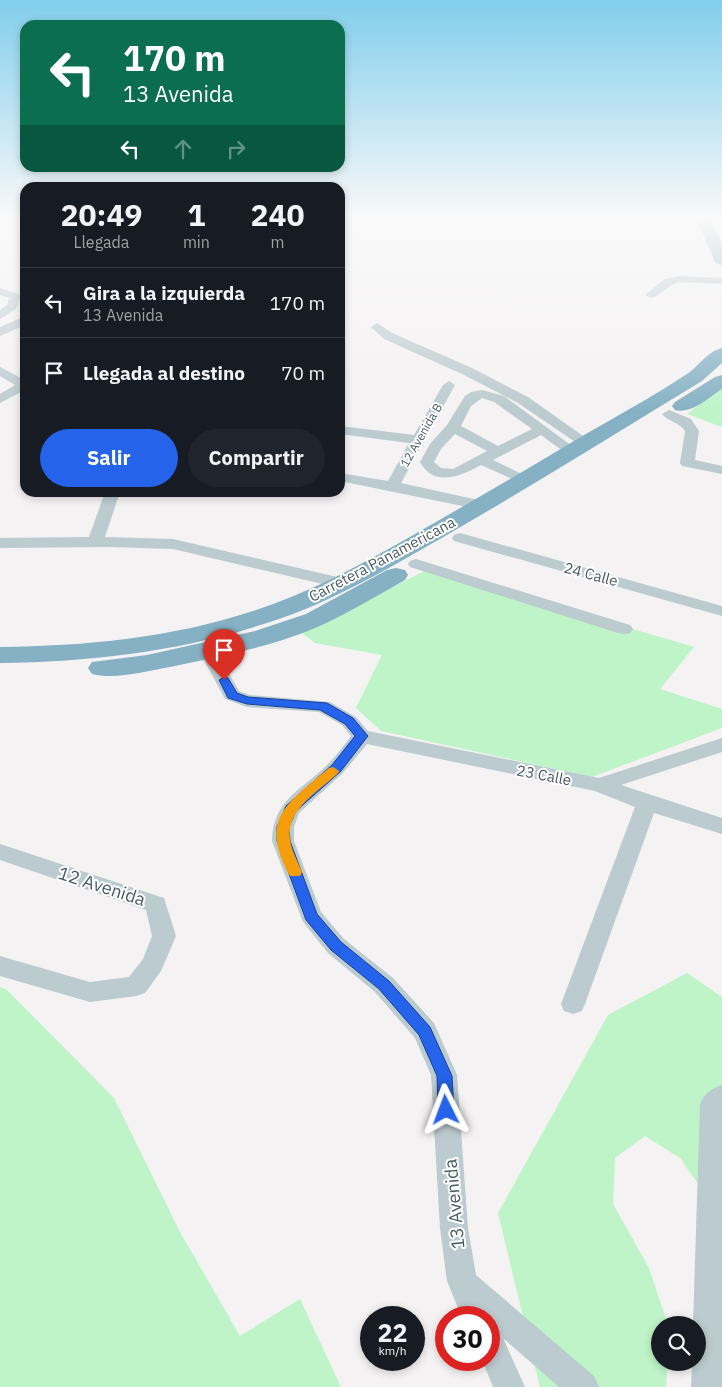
<!DOCTYPE html>
<html lang="es">
<head>
<meta charset="utf-8">
<style>
	:root { --surface:#171b24; --page:#20242c; --text:#f1f3f6; --muted:#9ea1a6; --line:#363941; --accent:#2563eb }
	body { margin:0; font-family:"IBM Plex Sans",sans-serif; background:var(--page); color:var(--text); height:100vh; display:flex; flex-direction:column; font-size:19px; white-space:nowrap }
	* { box-sizing:border-box; margin:0 }
	p { font-size:16px; color:var(--muted) }
	.icon { flex:none; width:28px; height:28px; fill:none; stroke:currentColor; stroke-width:2; stroke-linecap:round; stroke-linejoin:round }
	.map { position:relative; flex:1; overflow:hidden }
	.panel { position:absolute; left:20px; top:182px; width:325px; height:315px; display:flex; flex-direction:column; background:var(--surface); border-radius:15px; box-shadow:0 2px 8px #0003 }
	.panel>* { flex:none }
	.top-card { position:absolute; left:20px; top:20px; width:325px; height:152px; border-radius:15px; box-shadow:0 2px 8px #0003; background:#0b6e4f; color:#fff; overflow:hidden }
	.fabs { position:absolute; left:651px; top:1316px; display:grid; gap:10px }
	.fabs a { display:grid; place-items:center; width:55px; height:55px; border-radius:50%; background:var(--surface); box-shadow:0 2px 8px #0003; font-size:25px }
	.speed { position:absolute; left:360px; top:1306px; display:flex; gap:10px; font-size:25px; font-weight:700; text-align:center }
	.speed>* { display:grid; place-content:center; width:65px; height:65px; border-radius:50%; background:var(--surface); box-shadow:0 2px 8px #0003; line-height:1 }
	.speed small { font-size:12px; font-weight:400 }
	.speed .limit { border:8px solid #d22; background:#fff; color:#111 }
	.pin { position:absolute; display:grid; place-items:center; width:42px; height:42px; color:#fff; margin:-51px -21px; border-radius:50% 50% 50% 0; rotate:-45deg; box-shadow:0 0 5px #0007 }
	.pin .icon { rotate:45deg }
	.me { position:absolute; width:55px; margin:-28px; rotate:357deg; stroke-linejoin:round; filter:drop-shadow(0 0 4px #0008) }
	.turn { display:flex; align-items:center; gap:18px; height:105px; padding:0 20px; font-size:22px }
	.turn .icon { width:65px; height:65px; stroke-width:2.5 }
	.turn b { display:block; font-size:35px; line-height:42px }
	.lanes { display:flex; align-items:center; height:48px; padding:0 20px; background:#0003; justify-content:center; gap:25px; direction:ltr }
	.lanes .off { opacity:.35 }
	.eta { display:flex; justify-content:space-evenly; align-items:center; height:85px; text-align:center }
	.eta b { font-size:30px; font-weight:800; line-height:35px }
	.button { display:flex; gap:10px; margin-top:auto; padding:10px 20px }
	.button a { flex:1; height:58px; border-radius:30px; background:var(--accent); color:#fff; font-size:20px; font-weight:800; line-height:58px; text-align:center }
	.button a+a { background:var(--page); color:var(--text) }
	ul { padding:0; list-style:none }
	li { display:flex; align-items:center; gap:15px; height:70px; padding:0 20px; border-top:1px solid var(--line) }
	li div { flex:1 }
	li b { display:block; font-size:19px }
	li em { font-style:normal }
	.map>svg:first-child { display:block }
	.green { fill:#bef4c7 }
	.lines { fill:none; stroke-linecap:round; stroke-linejoin:round }
	.minor { fill:#bccbcf; fill-rule:evenodd }
	.highway { fill:#86b1c4; fill-rule:evenodd }
	.route { fill:#2563eb; stroke:#184099 }
	.slow { fill:#f59e0b }
	.labels { text-anchor:middle; dominant-baseline:central; stroke-width:4; stroke-linejoin:round; paint-order:stroke }
	.far-street-label { font-size:12px; fill:#485b61; stroke:#fff }
	.street-label { font-size:15px; fill:#485b61; stroke:#fff }
	.near-street-label { font-size:18px; fill:#485b61; stroke:#fff }
</style>
</head>
<body>
<div class="map">
<svg width="722" height="1387" viewBox="0 0 722 1387">
	<rect width="100%" height="100%" fill="#f4f2f2"/>
	<path class="green" d="M722,388v39l-35,-13z
		M429,569l265,78 -34,42 62,20v19l-130,49 -211,-46 -25,-23 26,-53 -67,-12 -14,-11z
		M687,973l35,24v221l-42,-60 -35,-22 -30,22 -2,46 36,64 19,57h-8v37l7,1 -1,24h-126l-42,-174 110,-198z
		M0,987l7,3 107,108 66,134 60,104 60,-37 41,88h-341z"/>
	<g class="lines">
		<path class="minor" d="M679,276l43,2v6l-43,-2c-11,3 -17,13 -28,16l-6,-3 20,-16z
			M0,288l19,6 2,2 -5,13 -16,10v-9l7,-5 2,-7 -9,-3z
			M25,316v9l-25,11v-9z
			M377,323l15,10 80,35 56,29 65,46 -2,3h-10l-63,-43 -56,-29 -78,-35 -13,-12z
			M0,367l25,13v10l-25,13v-9l15,-9 -15,-9z
			M449,381l6,4 -54,98 86,19 3,3 -3,3 -5,2 -142,-29v-8l48,8 21,-38 -69,-9v-8l74,9 29,-50z
			M482,390l22,6 75,55 -2,3h-10l-26,-19 -48,25 35,17 2,3 -2,3 -5,1 -42,-19c-20,11 -47,23 -61,-3l10,-18 17,-19 18,-29 6,-4zM482,398l12,4 38,27 -34,17 -37,-20 10,-20zM455,434l32,17 -34,18 -12,-1 -7,-6 7,-13z
			M669,410l22,9 8,12 -4,29 27,6v8l-40,-8 -2,-3 5,-32c-6,-9 -16,-9 -23,-17z
			M105,492h15l-15,45 68,2 173,40 2,4 -2,4 -6,1 -167,-39 -63,-2 -110,1v-10l89,-1z
			M460,533l262,73v10l-268,-75 -2,-3 2,-3z
			M416,559l214,66 3,4 -3,4 -6,1 -6,-1 -208,-66 -2,-3 2,-3z
			M208,645l6,2 25,44 11,4 80,7 26,15 12,14 231,47 123,-40v14l-101,33 101,33v16l-68,-21 -69,191 -3,7 -9,3 -9,-3 -3,-7 74,-197 -40,-16 -228,-47 -24,29 -44,40 -5,14v14l27,71 23,27 49,39 41,45 23,52 11,153 8,47 118,101 5,11h-40l-56,-49 22,49h-32l-11,-27h7v-42h-27l-15,-37 -7,-53 -9,-153 -16,-37 -40,-46 -47,-39 -25,-31 -31,-81c1,-43 31,-51 57,-78 8,-8 15,-18 22,-27l-9,-11 -23,-13 -72,-5 -22,-8 -26,-48 3,-4z
			M0,844l164,54 12,38 -15,35 -16,22 -9,3 -46,6 -90,-26v-20l90,26 39,-5 14,-18 9,-23 -6,-26 -146,-50z
			M722,1085v302h-31l1,-25h6v-37h-5l7,-221c5,-11 11,-15 22,-19z"/>
		<path class="highway" d="M696,218h14l12,25v22l-6,-2 -2,-3z
			M722,348v15l-20,18c-87,53 -174,107 -262,158 -55,31 -110,64 -170,83 -87,29 -178,40 -270,41v-16c85,-1 171,-9 253,-36 54,-17 105,-45 155,-73 56,-32 111,-64 166,-97 37,-22 77,-43 113,-67 12,-8 21,-23 35,-26z
			M722,375v14c-14,9 -30,25 -47,21l-3,-4 3,-4 40,-25z
			M396,568l9,2 3,5 -3,5c-27,15 -53,31 -81,44 -47,22 -102,32 -154,43 -24,4 -55,13 -78,7l-4,-6 4,-6 55,-7 108,-24 51,-17 81,-44z"/>
	</g>
	<linearGradient id="sky" x2="0" y2="1"><stop stop-color="#81ceec"/><stop offset="0.53" stop-color="#faf9f9"/><stop offset="1" stop-color="#faf9f9" stop-opacity="0"/></linearGradient>
	<rect width="722" height="412" fill="url(#sky)"/>
	<path class="route" d="M224,677l4,1 9,15 11,4 79,6 26,15 15,18 -27,35 -45,40 -7,16 1,14 27,73 24,28 48,39 41,46 22,49 2,34 -2,5 -6,2 -6,-2 -2,-5 -1,-34 -18,-41 -40,-46 -48,-39 -25,-30 -29,-79v-14l9,-21 46,-41 23,-29 -10,-12 -25,-14 -73,-6 -19,-6 -9,-18z"/>
	<path class="slow" d="M333,767l6,4 -2,3c-19,18 -51,35 -47,65 1,11 8,23 12,33l-2,4h-10c-32,-58 -2,-73 39,-108z"/>
	<g class="labels">
		<g class="far-street-label">
			<text transform="translate(421 435) rotate(-60)">12 Avenida B</text>
		</g>
		<g class="street-label">
			<text transform="translate(382 559) rotate(-28)">Carretera Panamericana</text>
			<text transform="translate(591 574) rotate(15)">24 Calle</text>
			<text transform="translate(544 775) rotate(11)">23 Calle</text>
		</g>
		<g class="near-street-label">
			<text transform="translate(102 886) rotate(18)">12 Avenida</text>
			<text transform="translate(454 1204) rotate(-95)">13 Avenida</text>
		</g>
	</g>
</svg>
<div class="fabs">
<a><svg class="icon" aria-label="search" viewBox="0 0 24 24"><circle cx="10" cy="10" r="6"/><path d="M15 15l6 6"/></svg></a>
</div>
<div class="speed"><div>22<small>km/h</small></div><div class="limit">30</div></div>
<div class="pin" style="left:224px;top:680px;background:#d93025"><svg class="icon" aria-label="arrive" viewBox="0 0 24 24"><path d="M6 21V4h12l-3 4 3 4H6"/></svg></div>
<svg class="me" style="left:446px;top:1110px" viewBox="-20 -20 40 40"><path d="M0-17L14 15 0 8-14 15z" fill="#2563eb" stroke="#fff" stroke-width="4"/></svg>
<div class="top-card">
<div class="turn"><svg class="icon" aria-label="left" viewBox="0 0 24 24"><path d="M17 20v-9H6M10 6l-5 5 5 5"/></svg><div><b>170 m</b>13 Avenida</div></div>
<div class="lanes"><svg class="icon" aria-label="left" viewBox="0 0 24 24"><path d="M17 20v-9H6M10 6l-5 5 5 5"/></svg><svg class="icon off" aria-label="ahead" viewBox="0 0 24 24"><path d="M12 20V5M6 11l6-6 6 6"/></svg><svg class="icon off" aria-label="right" viewBox="0 0 24 24"><path d="M7 20v-9h11M14 6l5 5-5 5"/></svg></div>
</div>
<section class="panel">
<div class="eta">
<div><b>20:49</b><p>Llegada</p></div>
<div><b>1</b><p>min</p></div>
<div><b>240</b><p>m</p></div>
</div>
<ul>
<li><svg class="icon" aria-label="left" viewBox="0 0 24 24"><path d="M17 20v-9H6M10 6l-5 5 5 5"/></svg><div><b>Gira a la izquierda</b><p>13 Avenida</p></div><em>170 m</em></li>
<li><svg class="icon" aria-label="arrive" viewBox="0 0 24 24"><path d="M6 21V4h12l-3 4 3 4H6"/></svg><div><b>Llegada al destino</b></div><em>70 m</em></li>
</ul>
<div class="button"><a>Salir</a><a>Compartir</a></div>
</section>
</div>
</body>
</html>
